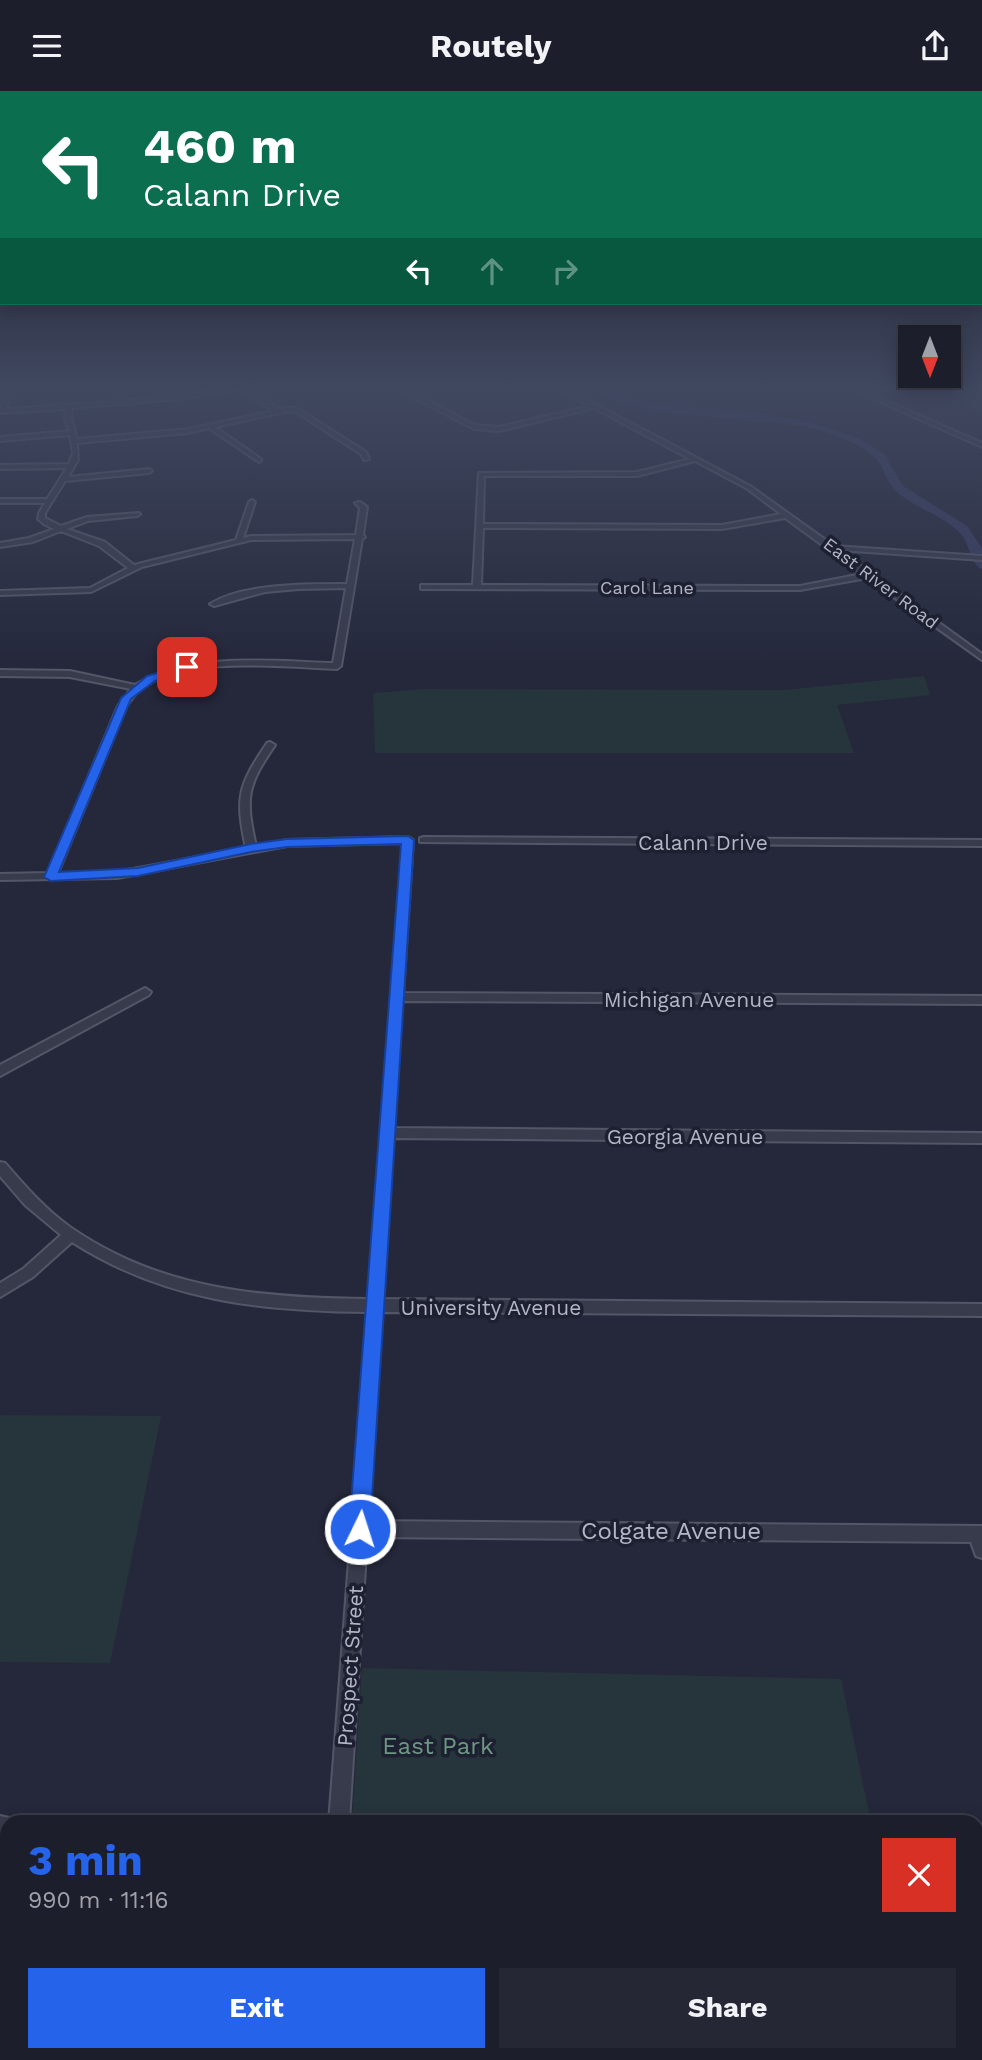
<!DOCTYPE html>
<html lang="en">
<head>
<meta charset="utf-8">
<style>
	:root { --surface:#1c1e2c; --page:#252734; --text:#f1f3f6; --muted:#a0a2a9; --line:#3a3c48; --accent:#2563eb }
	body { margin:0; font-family:"Work Sans",sans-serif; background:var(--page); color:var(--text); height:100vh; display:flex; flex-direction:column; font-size:26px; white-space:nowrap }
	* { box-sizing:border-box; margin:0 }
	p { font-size:23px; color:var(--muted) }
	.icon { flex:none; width:38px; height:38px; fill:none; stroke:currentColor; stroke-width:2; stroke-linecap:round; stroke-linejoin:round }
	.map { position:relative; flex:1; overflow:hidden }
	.details { position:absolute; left:0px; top:1724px; width:984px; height:247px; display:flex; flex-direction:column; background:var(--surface); border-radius:21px 21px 0 0; box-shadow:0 4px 18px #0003,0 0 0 2px var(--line) }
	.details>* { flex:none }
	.banner { position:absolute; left:0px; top:0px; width:984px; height:214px; box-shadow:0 4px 18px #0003,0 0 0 2px var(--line); background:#0b6e4f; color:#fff; overflow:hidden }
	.needle { width:46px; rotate:180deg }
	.fabs { position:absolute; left:898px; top:234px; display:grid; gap:14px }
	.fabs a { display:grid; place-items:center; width:63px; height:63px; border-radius:0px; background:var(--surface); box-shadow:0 4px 18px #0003,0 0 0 2px var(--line); font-size:35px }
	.pin { position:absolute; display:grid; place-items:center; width:60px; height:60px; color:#fff; margin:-30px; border-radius:14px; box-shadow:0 4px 10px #0006 }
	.me { position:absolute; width:77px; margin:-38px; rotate:4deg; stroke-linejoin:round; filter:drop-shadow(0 0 5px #0008) }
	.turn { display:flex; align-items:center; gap:24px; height:147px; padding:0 28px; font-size:32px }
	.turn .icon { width:91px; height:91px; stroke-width:2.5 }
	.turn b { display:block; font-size:49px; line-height:60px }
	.lanes { display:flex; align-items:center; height:66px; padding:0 28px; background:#0003; justify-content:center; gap:35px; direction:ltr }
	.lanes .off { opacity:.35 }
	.round { display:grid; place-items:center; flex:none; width:74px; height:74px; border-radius:0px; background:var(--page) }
	.overview { display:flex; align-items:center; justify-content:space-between; height:119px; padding:0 28px }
	h1 { font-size:42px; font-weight:700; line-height:52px; color:var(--accent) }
	.primary-button { display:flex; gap:14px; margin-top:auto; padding:14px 28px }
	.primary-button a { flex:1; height:80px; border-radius:0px; background:var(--accent); color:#fff; font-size:28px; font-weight:700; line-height:80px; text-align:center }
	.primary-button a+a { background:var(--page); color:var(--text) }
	header { display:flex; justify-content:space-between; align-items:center; height:91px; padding:0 28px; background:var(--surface); font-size:32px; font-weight:700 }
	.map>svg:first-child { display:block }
	.green { fill:#26343c }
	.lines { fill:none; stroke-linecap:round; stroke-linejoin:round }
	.river { fill:#373c60; fill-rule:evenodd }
	.minor-casing { stroke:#535667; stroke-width:4 }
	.minor { fill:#383b4c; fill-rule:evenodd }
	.route { fill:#2563eb; stroke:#184099; stroke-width:2 }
	.labels { text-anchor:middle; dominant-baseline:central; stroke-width:7; stroke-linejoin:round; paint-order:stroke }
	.far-street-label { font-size:18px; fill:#b4b6c7; stroke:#1d2030 }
	.street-label { font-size:21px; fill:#b4b6c7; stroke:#1d2030 }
	.near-street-label { font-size:24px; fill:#b4b6c7; stroke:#1d2030 }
	.near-park-label { font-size:24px; fill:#6c9782; stroke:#1d2030 }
</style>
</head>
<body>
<header><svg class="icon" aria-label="menu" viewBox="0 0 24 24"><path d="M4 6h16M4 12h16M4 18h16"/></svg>Routely<svg class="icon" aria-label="share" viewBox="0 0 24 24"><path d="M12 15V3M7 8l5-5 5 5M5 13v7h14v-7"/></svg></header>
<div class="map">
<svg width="982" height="1969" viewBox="0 0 982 1969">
	<rect width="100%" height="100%" fill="#25283b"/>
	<path class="green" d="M922,297h60v25z
		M924,585l6,19 -93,10 17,48h-479l-2,-60 51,-4 360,1z
		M0,1324l161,1 -51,247 -110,-1z
		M362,1577l479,11 30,143h-519z
		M338,1964h580l1,5h-581z"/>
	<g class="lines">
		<path class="river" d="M596,297h12l15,9 28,6 106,10 52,9 51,17 24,15 19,32 64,40 15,22v21c-11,-4 -13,-26 -21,-35 -17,-19 -48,-26 -66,-44 -8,-8 -10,-19 -16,-28 -10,-13 -30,-21 -45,-27 -61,-24 -197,-9 -238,-47z"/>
		<defs>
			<path id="minor" d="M225,297h20l35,21 10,-2 10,3 66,42 3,7 -5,1 -3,-6 -65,-42 -6,-1 -75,16 46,32v2l-2,1 -50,-34 -21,5 -111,10 1,17 -10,17 81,-8 3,2 -3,2 -84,8 -20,32v5l16,8 26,-9 52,-4 1,1 -3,2 -49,5 -21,8 38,13 29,23 102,-25 13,-38 3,-2 3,2 -12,36 8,-2 105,-1 4,-27 -5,-5 5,-1 7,5 -4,28 2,2 -3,2 -21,127 -4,3c-51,-2 -156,-14 -197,21 -5,4 -10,11 -14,17l-68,166 59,-1 129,-24c-11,-51 -8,-62 21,-105l3,-1 5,3c-28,41 -30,52 -19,101l31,-6 121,-3 5,3 -10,153 579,3v8l-580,-3 -8,127 588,5v10l-589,-5 -10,161 599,5v12l-600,-4 -14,209 614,5v32l-6,-2 -5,-14 -604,-5 -18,285h-20l39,-510c-107,-1 -204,-11 -296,-70l-39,35 -33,20v-14l23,-14 38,-34 -36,-30 -25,-29v-14l5,1c20,23 40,46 65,64 91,63 191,71 299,72l34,-456 -116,3 -170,32 -117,2v-6l48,-1 70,-167 13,-17 -61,-12 -70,-1v-6l70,1 65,14c60,-33 132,-24 198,-22l13,-75 -47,1 -34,3 -51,14 -4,-2c34,-21 98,-20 137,-20l8,-45 -104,1 -109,27 -51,25 -91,3v-4l90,-3 38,-20 -29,-22 -38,-15 -28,11 -33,5v-4l29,-5 25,-9 -10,-5 -6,-5 1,-6 6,-10h-45v-4h47l20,-31 -67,1v-4l69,-1 4,-11 -3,-18 -70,6v-4l69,-6 -4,-13 1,-9 -66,4 4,-15 -2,-4 8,3 -4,12 143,-10zM238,298l36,22 -86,18 -111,10 -6,-22 1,-9 106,-9z
				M395,297h8l72,37 24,2 90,-21 -32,-18h8l185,98 84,60 148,10v4l-143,-10 143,104v6l-115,-82 -67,12 -379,-1v-4h52l6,-112 158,-1 53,-13 -96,-51 -95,23 -25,-2zM695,370l51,27 35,26 -59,11 -239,-1 1,-48h153zM785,427l77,56 -62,12 -319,-1 2,-57 239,1z
				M849,297h8l125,55v4z
				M424,746l558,3v6l-562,-4v-4z
				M145,897l6,4 -2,3 -149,81v-11z
				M0,1725l14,3 1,3h-8v14h-7z
				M312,1964h22l-1,5h-22z"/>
		</defs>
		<use href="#minor" class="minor-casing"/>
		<use href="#minor" class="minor"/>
	</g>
	<linearGradient id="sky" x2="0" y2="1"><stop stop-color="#141620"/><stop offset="0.52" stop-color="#404860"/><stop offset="1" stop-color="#404860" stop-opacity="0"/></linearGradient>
	<rect width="982" height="573" fill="url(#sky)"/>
	<path class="route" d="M187,573l5,3 -1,3 -36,11 -24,18 -72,173 79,-4 113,-24 36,-5 121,-3 6,4 -44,689 -3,7 -7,3 -8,-3 -3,-7 52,-685 -114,3 -36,5 -113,24 -87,5 -7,-4 77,-179 26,-22z"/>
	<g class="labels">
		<g class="far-street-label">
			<text transform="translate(881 492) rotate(37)">East River Road</text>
			<text x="647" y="496">Carol Lane</text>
		</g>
		<g class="street-label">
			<text x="703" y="751">Calann Drive</text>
			<text x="689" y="908">Michigan Avenue</text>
			<text x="685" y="1045">Georgia Avenue</text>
			<text x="491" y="1216">University Avenue</text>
			<text transform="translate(350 1575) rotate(-86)">Prospect Street</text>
		</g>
		<g class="near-street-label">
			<text x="671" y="1440">Colgate Avenue</text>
		</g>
		<g class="near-park-label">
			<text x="438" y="1655">East Park</text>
		</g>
	</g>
</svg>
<div class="fabs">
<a><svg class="needle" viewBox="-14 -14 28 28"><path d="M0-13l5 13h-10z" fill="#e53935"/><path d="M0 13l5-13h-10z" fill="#a0a2a9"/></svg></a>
</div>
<div class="pin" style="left:187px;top:576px;background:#d93025"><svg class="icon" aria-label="arrive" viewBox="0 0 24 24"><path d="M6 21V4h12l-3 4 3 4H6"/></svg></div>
<svg class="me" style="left:360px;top:1438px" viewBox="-20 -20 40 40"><circle r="17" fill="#2563eb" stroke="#fff" stroke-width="3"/><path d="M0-11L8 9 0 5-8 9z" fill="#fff"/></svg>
<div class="banner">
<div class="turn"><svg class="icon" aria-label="left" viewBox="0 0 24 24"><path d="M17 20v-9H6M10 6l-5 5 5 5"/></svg><div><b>460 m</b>Calann Drive</div></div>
<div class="lanes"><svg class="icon" aria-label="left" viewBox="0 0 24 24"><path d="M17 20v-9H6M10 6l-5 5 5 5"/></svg><svg class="icon off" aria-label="ahead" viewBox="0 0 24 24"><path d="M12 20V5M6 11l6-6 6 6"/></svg><svg class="icon off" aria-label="right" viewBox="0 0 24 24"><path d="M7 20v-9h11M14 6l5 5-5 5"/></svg></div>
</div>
<section class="details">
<div class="overview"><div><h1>3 min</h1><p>990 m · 11:16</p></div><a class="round" style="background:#d93025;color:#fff"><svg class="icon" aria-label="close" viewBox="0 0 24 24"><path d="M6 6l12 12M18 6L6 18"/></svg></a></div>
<div class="primary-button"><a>Exit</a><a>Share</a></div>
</section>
</div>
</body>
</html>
